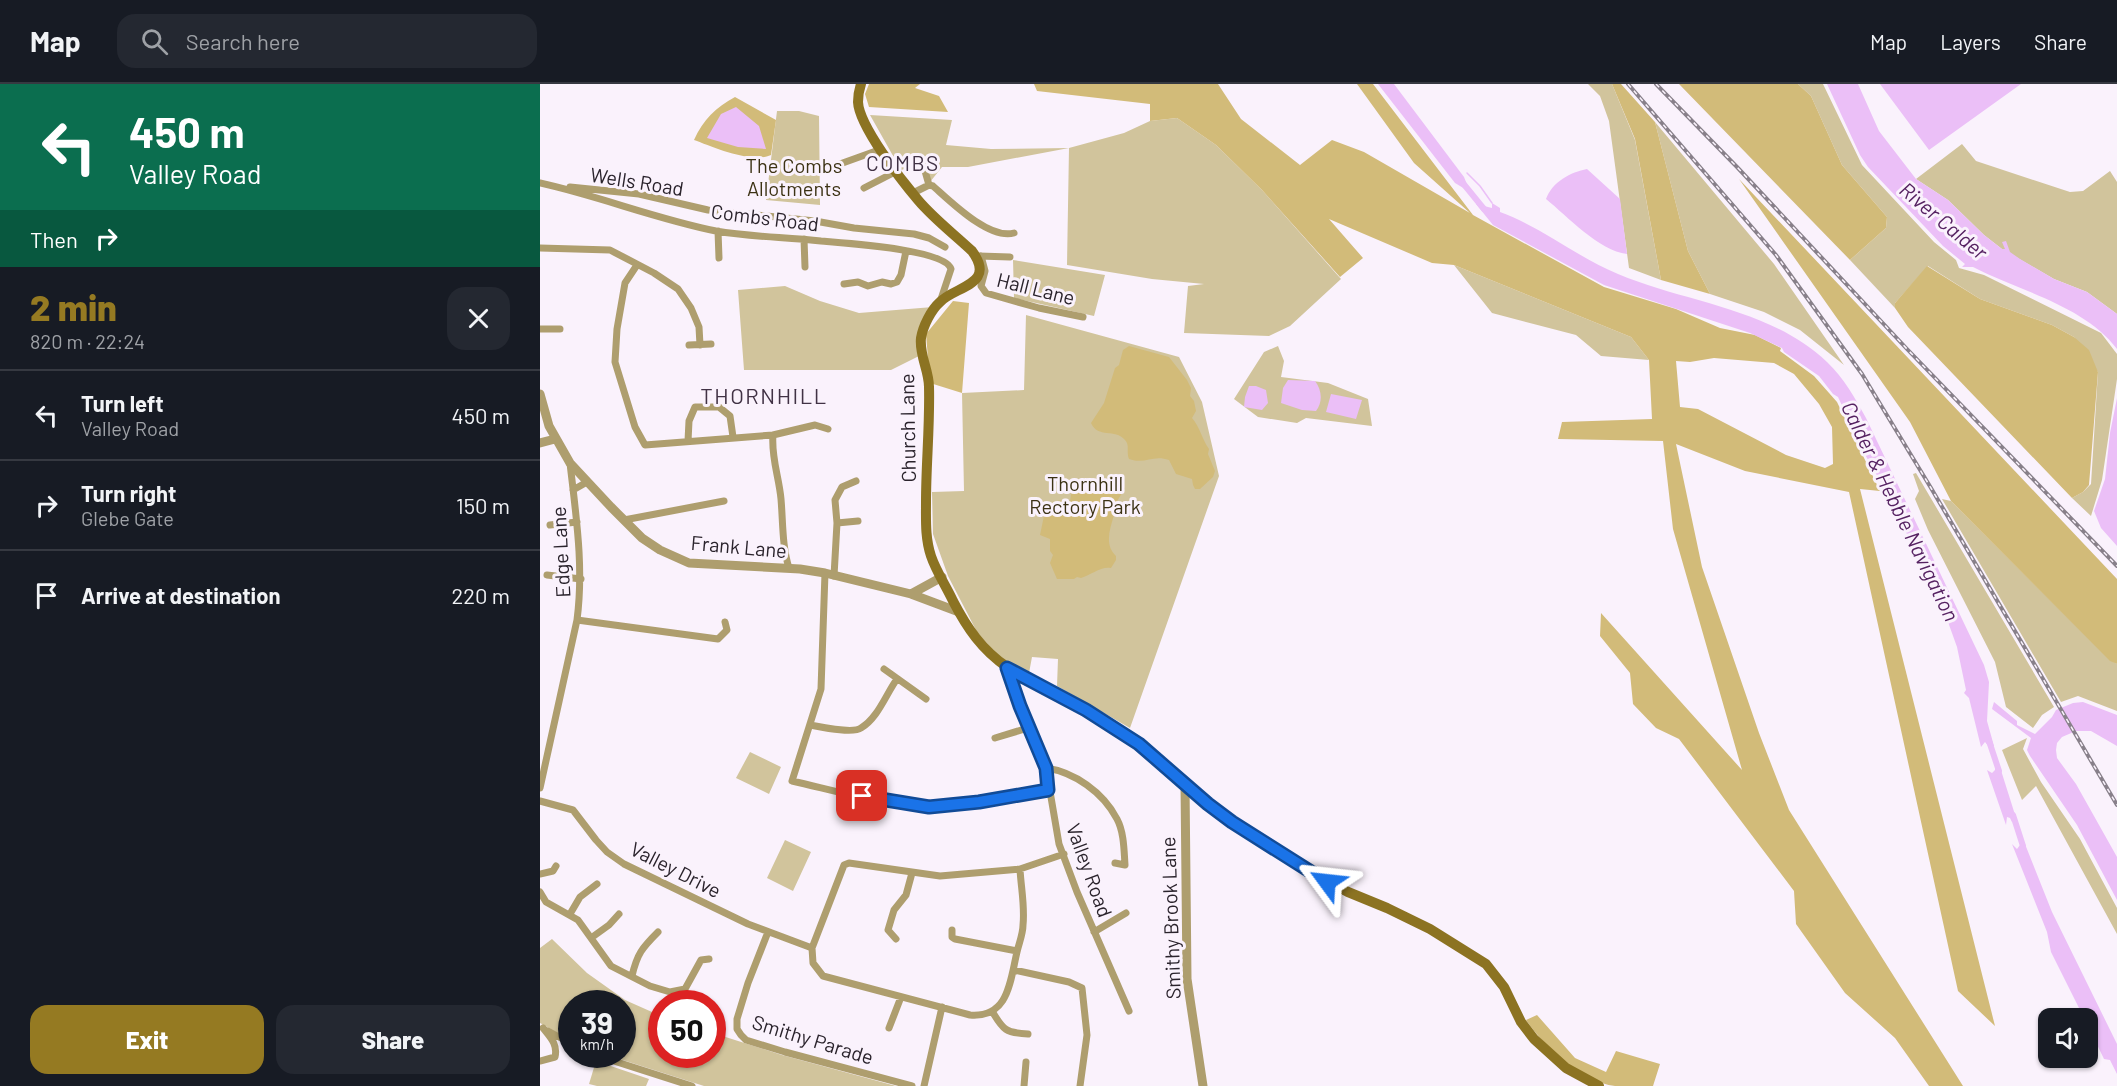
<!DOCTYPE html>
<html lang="en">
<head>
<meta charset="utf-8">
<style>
	:root { --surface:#171b24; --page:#242831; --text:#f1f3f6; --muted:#9ea1a6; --line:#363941; --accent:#957a22 }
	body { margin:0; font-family:Barlow,sans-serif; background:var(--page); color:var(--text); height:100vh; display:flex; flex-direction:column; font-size:22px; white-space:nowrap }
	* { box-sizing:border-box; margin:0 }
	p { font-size:20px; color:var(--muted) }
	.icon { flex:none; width:33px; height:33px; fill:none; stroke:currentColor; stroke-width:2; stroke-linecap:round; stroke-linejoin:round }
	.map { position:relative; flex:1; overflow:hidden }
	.sheet { display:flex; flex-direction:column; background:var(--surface); width:540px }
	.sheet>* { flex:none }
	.hud { background:#0b6e4f; color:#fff; overflow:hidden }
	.tools { position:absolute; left:1498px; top:924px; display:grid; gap:12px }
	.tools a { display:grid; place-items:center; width:60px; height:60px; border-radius:12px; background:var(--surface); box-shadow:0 2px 4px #0004; font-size:30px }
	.speed { position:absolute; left:18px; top:906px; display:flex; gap:12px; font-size:30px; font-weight:700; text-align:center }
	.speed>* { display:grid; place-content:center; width:78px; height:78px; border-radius:50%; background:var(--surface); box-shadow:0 2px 4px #0004; line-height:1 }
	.speed small { font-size:15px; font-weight:400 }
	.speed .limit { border:9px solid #d22; background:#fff; color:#111 }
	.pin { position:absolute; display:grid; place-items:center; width:51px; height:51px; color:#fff; margin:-26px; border-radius:12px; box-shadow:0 3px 9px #0006 }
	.me { position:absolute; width:66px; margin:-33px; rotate:300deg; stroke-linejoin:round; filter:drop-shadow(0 0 4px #0008) }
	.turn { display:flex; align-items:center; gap:21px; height:126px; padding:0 30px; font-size:27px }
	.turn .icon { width:78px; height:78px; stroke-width:2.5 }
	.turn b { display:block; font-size:42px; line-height:51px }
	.then { display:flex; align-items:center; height:57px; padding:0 30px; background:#0003; gap:12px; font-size:22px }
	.round { display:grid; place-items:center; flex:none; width:63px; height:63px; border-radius:18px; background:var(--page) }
	.summary { display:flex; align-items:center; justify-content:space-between; height:102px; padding:0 30px }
	h1 { font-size:36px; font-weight:800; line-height:45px; color:var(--accent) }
	.primary-button { display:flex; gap:12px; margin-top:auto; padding:12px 30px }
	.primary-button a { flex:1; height:69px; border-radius:18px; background:var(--accent); color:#fff; font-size:24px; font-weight:800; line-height:69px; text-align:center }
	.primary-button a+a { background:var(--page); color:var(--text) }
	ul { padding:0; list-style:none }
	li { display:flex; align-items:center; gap:18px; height:90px; padding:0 30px; border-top:2px solid var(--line) }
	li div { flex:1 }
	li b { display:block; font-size:22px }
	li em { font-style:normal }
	header { display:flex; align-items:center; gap:36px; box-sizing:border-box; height:84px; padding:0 30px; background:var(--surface); border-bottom:2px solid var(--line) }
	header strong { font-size:28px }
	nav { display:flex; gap:33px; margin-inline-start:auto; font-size:21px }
	.search { width:420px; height:54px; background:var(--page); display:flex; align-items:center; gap:15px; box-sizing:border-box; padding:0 21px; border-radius:18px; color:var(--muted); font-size:22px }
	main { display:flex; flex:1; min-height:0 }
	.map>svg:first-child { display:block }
	.green { fill:#d1c49c }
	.forest { fill:#d2bb79; fill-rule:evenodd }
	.water { fill:#ebbff7 }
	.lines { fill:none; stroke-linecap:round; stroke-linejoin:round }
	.stream { stroke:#ebbff7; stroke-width:1.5 }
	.canal { stroke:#ebbff7; stroke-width:6 }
	.minor { stroke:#ae9e6e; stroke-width:7 }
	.tertiary { stroke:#ae9e6e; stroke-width:9 }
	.secondary { stroke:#8c7322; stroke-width:10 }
	.rail-casing { stroke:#88808a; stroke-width:4 }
	.rail { stroke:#faf2fc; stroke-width:1.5; stroke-dasharray:4.5; stroke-linecap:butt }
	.route-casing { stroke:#114b97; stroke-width:15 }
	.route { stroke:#1a73e8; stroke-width:10 }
	.labels { text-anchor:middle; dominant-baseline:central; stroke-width:6; stroke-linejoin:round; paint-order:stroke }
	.park-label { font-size:20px; fill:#3c3214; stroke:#faf2fc }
	.street-label { font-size:20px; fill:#2a232c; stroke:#faf2fc }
	.neighbourhood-label { font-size:21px; letter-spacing:1.5px; fill:#413245; stroke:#faf2fc }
	.water-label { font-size:21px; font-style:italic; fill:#562262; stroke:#faf2fc }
	.quarter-label { font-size:22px; letter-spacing:1.5px; fill:#413245; stroke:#faf2fc }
</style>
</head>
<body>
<header>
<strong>Map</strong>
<div class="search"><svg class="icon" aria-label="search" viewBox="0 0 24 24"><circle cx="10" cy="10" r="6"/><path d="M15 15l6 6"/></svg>Search here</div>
<nav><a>Map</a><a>Layers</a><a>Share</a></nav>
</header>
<main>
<section class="sheet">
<div class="hud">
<div class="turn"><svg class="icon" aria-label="left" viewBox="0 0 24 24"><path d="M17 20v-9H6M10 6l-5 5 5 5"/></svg><div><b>450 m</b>Valley Road</div></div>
<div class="then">Then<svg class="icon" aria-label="right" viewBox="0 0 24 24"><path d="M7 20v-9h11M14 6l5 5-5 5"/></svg></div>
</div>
<div class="summary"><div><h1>2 min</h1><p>820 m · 22:24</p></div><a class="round"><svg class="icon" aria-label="close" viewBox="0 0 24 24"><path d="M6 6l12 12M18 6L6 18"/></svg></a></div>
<ul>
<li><svg class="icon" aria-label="left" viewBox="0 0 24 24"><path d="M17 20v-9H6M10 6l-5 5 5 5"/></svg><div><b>Turn left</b><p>Valley Road</p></div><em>450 m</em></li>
<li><svg class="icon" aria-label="right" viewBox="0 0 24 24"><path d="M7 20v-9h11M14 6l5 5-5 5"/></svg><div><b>Turn right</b><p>Glebe Gate</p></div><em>150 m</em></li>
<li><svg class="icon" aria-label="arrive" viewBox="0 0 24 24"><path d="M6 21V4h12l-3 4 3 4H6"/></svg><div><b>Arrive at destination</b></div><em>220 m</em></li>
</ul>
<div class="primary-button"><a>Exit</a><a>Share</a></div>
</section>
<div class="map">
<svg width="1577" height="1002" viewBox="0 0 1577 1002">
	<rect width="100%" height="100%" fill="#faf2fc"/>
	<path class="green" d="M1048,0h24l23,56 26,140 -32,-12 -20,-147 -9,-25z
		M1258,0h25l39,81 72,77 22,18 3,8 25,7 117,58 16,21v25l-15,101 -11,36 -19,-18 11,-6 8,-8 7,-112 -24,-35 -22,-12 -72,-26 -52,-33 -33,37v5l-45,-48 36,-32 1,-11 -45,-52 -31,-69z
		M237,27h22l20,5 1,89 -54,-5z
		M330,31l82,5 -6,25 45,4 78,-1 55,-15 26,-12 27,-3 39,27 46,45 79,89 -51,47 -21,10 -85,-3 4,-47 16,-2 -52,-5 -85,-14 2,-117 -101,19h-26l-12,15 -11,-17 -18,5z
		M1115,38l119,142 70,101 -44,-35 -36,-18 -54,-18 -22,-43z
		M1422,60l14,17 94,31 13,-1 27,-20 7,11v132l-30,-22 -33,-13 -52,-30 -18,-14 -36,-35 -32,-21z
		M473,176l92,15 -11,41 -80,-18z
		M914,181l177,72 18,23 -48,-4 -25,-21 -84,-22z
		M245,202l35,15 39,12 74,-6 -14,49 -28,14h-147l-6,-80z
		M486,231l153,42 23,45 17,74 -89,252 -73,-42 1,-27 -26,-2 -3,16 -31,-17 -21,-24 -29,-56 -15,-42 -1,-42 32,-1 -2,-98 62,-3z
		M738,262l6,15 -3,16 47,6 40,16 4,27 -66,-8 -9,5 -39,-6 -24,-18 30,-47z
		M1376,389l138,234 -12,8 -9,13 -27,-21 -11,-45 -67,-132 -13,-31 4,-8 -6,-17z
		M1402,415l9,2 159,159 7,4v47l-39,-15 -17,6z
		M1487,654l-4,11 18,33 39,57 37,69v26l-81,-148 -14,14 -20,-50z
		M210,668l31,15 -12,27 -33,-16z
		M245,756l26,12 -18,39 -26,-13z
		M12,855l35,34 38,27 36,16 1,38h50l1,-21 69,22 114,31h-192l-97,-31 15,-1v-50h-50l-1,36 -31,-17v-75z
		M56,977l53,18 -3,7h-49l-8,-2z"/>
	<path class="forest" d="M329,0h51l-5,4 24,8 9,16 -79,-5 -4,-13z
		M494,0h184l23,35 59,46 32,-25 32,12 106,61 -56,-50 -57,-79h16l100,131 131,72 72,22 44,19 35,7 26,13 -1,3 34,25 23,26 43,89 -20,-2 135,537 -37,-35 -109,-499 -104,-21 -69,-27 26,123 57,166 30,77 174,276h-34l-34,-48 -50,-45 -49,-69 -2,-33 -115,-152 -23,-11 -23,-24 -3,-31 -30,-37 1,-23 141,157 -69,-241 -10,-88 -105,-2 4,-17 90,-3 -3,-59 -18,-23 -177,-72 -22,-2 -103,-44 34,39 -23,19 -78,-87 -46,-45 -39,-27 -27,3v-17l-113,-13zM1174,274l60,5 20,11 25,30 13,23 1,37 -8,4 -39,-13 -88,-46 -18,-2 -4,-46 14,1z
		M1072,0h9l34,38 33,129 22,43 -49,-14 -26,-141z
		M1139,0h119l13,12 31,69 45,52 -1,11 -36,32z
		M195,13l41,23 -5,35c-19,9 -58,-8 -77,-15 9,-20 22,-33 41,-43z
		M1199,95l378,400v85l-7,-3 -159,-160 -41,-79z
		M1387,182l53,33 72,26 22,12 15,13 9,22 -9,113 -6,7 -11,6 -164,-171 -13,-19v-5z
		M413,217l16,2 -7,90 -32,-10 -4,-49z
		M589,262l40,11 18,23 4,8 -1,8 4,5 2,10 -4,7c8,9 10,21 17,31l-1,5 7,17 -2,6 -13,12h-5l-2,-4 -1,-6 -16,-5 -7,-14c-17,-6 -23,5 -40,-1 -3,-7 1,-14 -4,-19 -10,-12 -27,-1 -34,-17l13,-20 11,-35 4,-3 4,-15z
		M580,402l5,2 -9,15 -9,1 -4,5 10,3 1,3c-4,14 -10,30 2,41v4l-5,8c-10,-2 -20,7 -30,10l-4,-1 -3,2h-17l-7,-16 3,-8 -3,-4v-12l-10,-4 6,-29c8,-5 15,-7 24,-4l1,-8 7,-7 29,3 6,3z
		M997,931l38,43 31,14 10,-21 44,13 -7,22c-12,0 -26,0 -38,0 -34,-4 -71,-40 -89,-66z"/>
	<path class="water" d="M838,0h16l70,93 4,10 -3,2 -10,-6z
		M1287,0h31l21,47 37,48 32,21 36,35 18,14h3l-3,-7 4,-1 4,11 10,7 34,20 33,13 30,22v35c-32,-43 -97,-58 -144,-82h-11l3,-3 -22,-18 -75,-79 -8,-12z
		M1340,0h141l-92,66z
		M196,23l23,19 7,23 -28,-2 -31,-9 14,-24z
		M1047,85l33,30 7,55c-28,-3 -60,-38 -81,-55 6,-17 25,-27 41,-30z
		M940,118l4,4 8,2v-5l8,5v4c41,15 77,45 118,62 69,29 152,34 209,88 17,16 28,36 39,56l118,247 5,17 -2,39 7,25 -5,1 -4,-5 -4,5 -12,-49 -5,-5 2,-3 -9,-43 -9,-25 -57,-122 -28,-49 -25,-54 -5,-3 -14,-18 -35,-24 -2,-4 -32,-15 -146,-48 -111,-60 -17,-21z
		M748,296l27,1c7,9 8,21 1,30l-14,-1 -21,-7 2,-15z
		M709,302h7l10,4 2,13 -6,7 -18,-3 1,-10z
		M791,310l31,6 -6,19 -30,-7z
		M1577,314v148l-16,-18 -7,-17 11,-32 5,-46z
		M1454,618l23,19v4l18,9 17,-17 4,-7 17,-7 10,-1 34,13v31l-26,-15h-15l-14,6 -5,6 -1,7 1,8 19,26 41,73v43l-40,-75 -47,-69 -3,-6 4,-12 -39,-29z
		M1459,680l18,57 -5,1 -2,-4 -3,-1 -1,8 -19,-55 5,3 3,-3v-4z
		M1483,755l29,73 65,132v30l-7,-14 -6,-1 -16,-33v-8h-4l-33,-66 -4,-20 -35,-88 5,5 3,-4 -1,-5z"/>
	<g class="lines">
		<path class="stream" d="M927,89l13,13 12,17"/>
		<path class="canal" d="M922,98l22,27
			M1449,657l10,30
			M1473,731l10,31"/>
		<path class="minor" d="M286,85l50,-18 4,4
			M385,87l4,14
			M0,99c59,13 116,36 176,48 34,6 70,6 105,10 22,2 124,8 130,28l-10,30
			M30,103l69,7 69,16 107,11 39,7 60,6 15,4 16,9
			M324,104l33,-17
			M373,109l16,-8 4,1c17,15 56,54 81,47
			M178,147l1,27
			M264,155l1,28
			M0,164l70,2 44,23 24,16 13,19 8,19 1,18
			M439,172l31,1
			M441,172l4,15 -4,15 5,7 53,15 44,9
			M97,181l-12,18 -8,46 -2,33 20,65 10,18 128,-10
			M304,200l14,-2 10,4 14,-4 9,2 6,-2 4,-7 5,-24
			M0,245h20
			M149,261l22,-1
			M148,357l1,-20 6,-14h24l11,9 3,21
			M33,406l14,-8
			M84,436l100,-19
			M297,439l21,-2
			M10,441l27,-3
			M249,484c-7,-22 -6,-46 -8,-69 -2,-22 -10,-42 -8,-64l42,-10 13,4
			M285,489l-4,116 -29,92c44,10 91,24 137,26 40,1 80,-12 119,-17
			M7,491l34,4
			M294,492l3,-53 -2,-23 7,-13 14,-6
			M37,536l141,19 9,-9 -2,-8
			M467,584l21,60 18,40 13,76 18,48 52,119
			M344,585l42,30
			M270,641c11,2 43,9 51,3 17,-10 25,-34 36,-49
			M455,654l33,-10
			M506,684c28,4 57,24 71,51 7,13 7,31 8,46l-10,-2
			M0,704l37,-168c7,-53 -1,-104 -7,-157
			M0,717l33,9 23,30 11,12 17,12 124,60 64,24
			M480,785c1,19 5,37 3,56 0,9 -4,18 -6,27 -7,29 -8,66 -47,63l-147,-39 -10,-13 -1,-15 32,-83 5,-2 91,13 80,-7 44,-15
			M0,790l13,-3 3,-5
			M0,808l6,10 32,18 33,46 39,20 20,6 15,-3 16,-29 8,-1
			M30,830l10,-17 17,-13
			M412,846v7l3,2 62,12
			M228,848l-20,51 -11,36v10l4,6 5,5 39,12 127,34
			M554,848l32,-19
			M51,854l18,-13 10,-11
			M356,855l-8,-9 6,-20 12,-15 6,-22
			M474,886l55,12 13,6 5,47 -7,51
			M92,892c5,-22 10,-28 26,-44
			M452,927c11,19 14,22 36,23
			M349,944l12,-31
			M8,947l24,13
			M52,970l100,32
			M0,977l15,-4c3,-13 -5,-20 -12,-29
			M384,1002l18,-79
			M484,1002l2,-24"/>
		<path class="tertiary" d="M0,310l9,32 21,37 41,44 31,31 18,12 29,13 111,6 25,4 86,21 48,18
			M0,359l15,-4
			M371,510l31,-17
			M645,700l2,195 16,107"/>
		<path class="secondary" d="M321,0c-2,6 -3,12 -3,18 1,24 44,79 60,98 16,19 36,34 54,51 25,34 -17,35 -32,51 -9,8 -17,24 -19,36 -2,17 8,32 8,49 1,38 -3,77 -3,115 0,18 -1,36 5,54 5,15 15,30 22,45 14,27 29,49 54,66l79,43 53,34 68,60 95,63 46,25 39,16 43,21 56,35 18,23 17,35 13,17 32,29 33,18"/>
		<defs>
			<path id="rail" d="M1088,0l148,171 86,119 69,114 186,317
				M1116,0l81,83 170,182 210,217"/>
		</defs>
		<use href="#rail" class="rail-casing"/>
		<use href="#rail" class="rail"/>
	</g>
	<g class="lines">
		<defs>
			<path id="route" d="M322,712l67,11 50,-5 69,-12 -2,-22 -26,-62 -13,-38 79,42 53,34 69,60 24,18 95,60"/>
		</defs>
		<use href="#route" class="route-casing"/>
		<use href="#route" class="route"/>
	</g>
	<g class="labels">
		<g class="park-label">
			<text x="254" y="81">The Combs<tspan x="254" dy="23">Allotments</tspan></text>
			<text x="545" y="399">Thornhill<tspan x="545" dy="23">Rectory Park</tspan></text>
		</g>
		<g class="street-label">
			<text transform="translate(97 97) rotate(9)">Wells Road</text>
			<text transform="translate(225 133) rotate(7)">Combs Road</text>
			<text transform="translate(496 204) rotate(14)">Hall Lane</text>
			<text transform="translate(367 344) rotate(-91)">Church Lane</text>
			<text transform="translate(199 462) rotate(5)">Frank Lane</text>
			<text transform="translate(20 468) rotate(-93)">Edge Lane</text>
			<text transform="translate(136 785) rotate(27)">Valley Drive</text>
			<text transform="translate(550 786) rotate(70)">Valley Road</text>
			<text transform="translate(630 834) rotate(-92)">Smithy Brook Lane</text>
			<text transform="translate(273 955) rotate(17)">Smithy Parade</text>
		</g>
		<g class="neighbourhood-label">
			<text x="363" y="78">COMBS</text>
		</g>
		<g class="water-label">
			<text transform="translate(1404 136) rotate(40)">River Calder</text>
			<text transform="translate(1361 427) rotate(64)">Calder &amp; Hebble Navigation</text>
		</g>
		<g class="quarter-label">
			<text x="224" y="311">THORNHILL</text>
		</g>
	</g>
</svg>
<div class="tools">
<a><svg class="icon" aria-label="sound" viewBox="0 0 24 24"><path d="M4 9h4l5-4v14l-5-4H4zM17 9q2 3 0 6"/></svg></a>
</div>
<div class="speed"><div>39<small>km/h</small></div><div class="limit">50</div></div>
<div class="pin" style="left:322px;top:712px;background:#d93025"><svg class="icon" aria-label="arrive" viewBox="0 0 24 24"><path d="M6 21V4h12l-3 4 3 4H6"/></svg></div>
<svg class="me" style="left:787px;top:798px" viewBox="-20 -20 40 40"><path d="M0-17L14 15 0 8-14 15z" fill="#1a73e8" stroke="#fff" stroke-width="4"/></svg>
</div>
</main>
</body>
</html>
